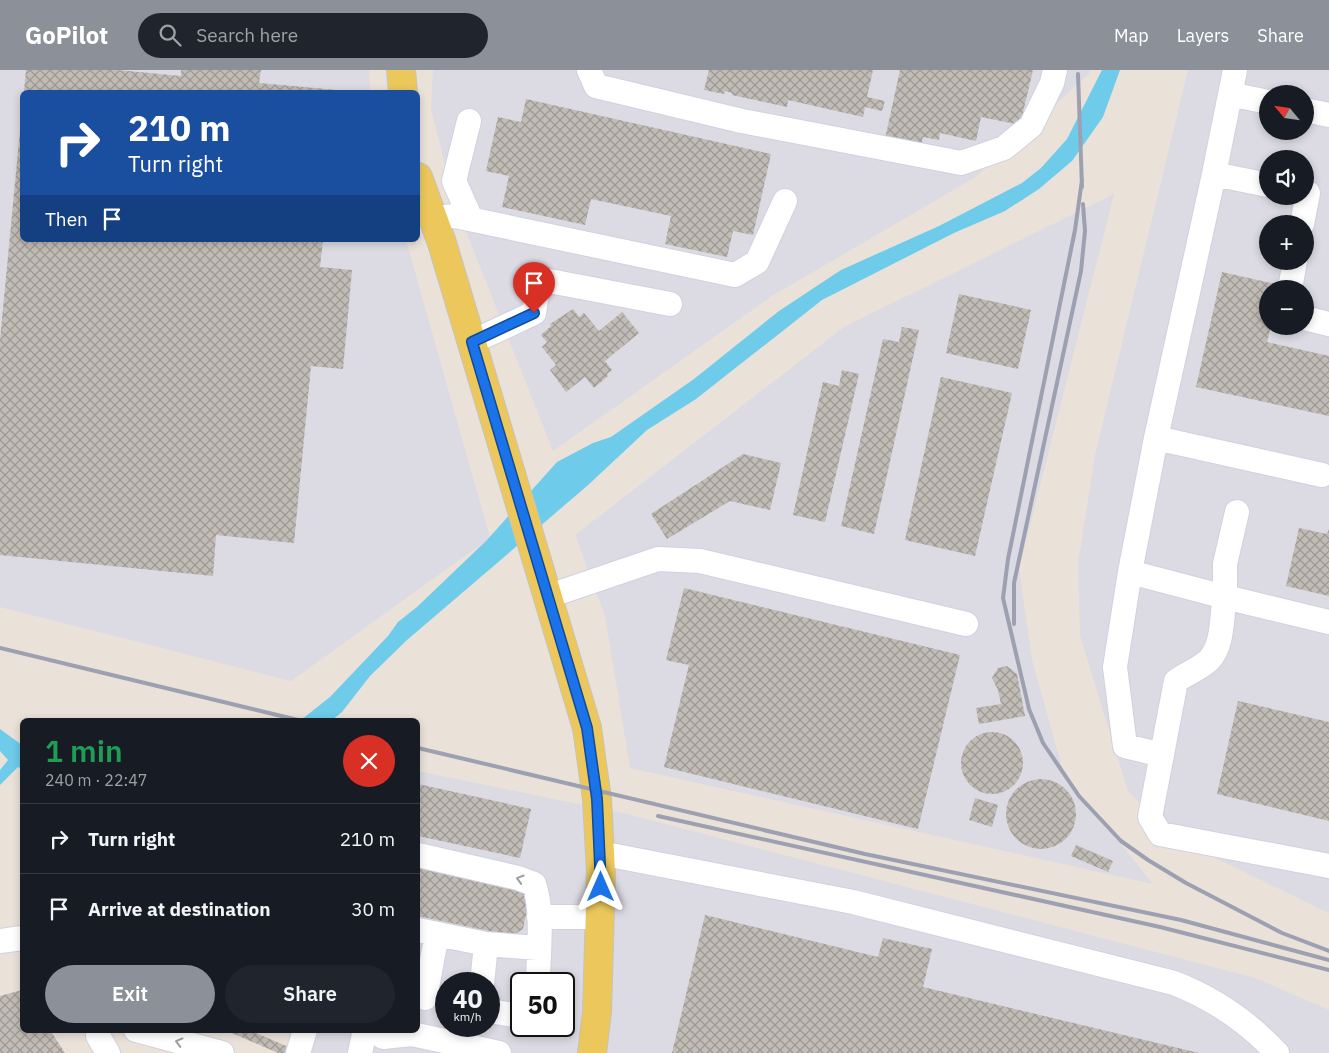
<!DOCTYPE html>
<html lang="en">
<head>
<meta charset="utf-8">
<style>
	:root { --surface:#171b24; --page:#20242c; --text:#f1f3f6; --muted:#9ea1a6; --line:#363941; --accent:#8c9099 }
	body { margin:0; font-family:"IBM Plex Sans",sans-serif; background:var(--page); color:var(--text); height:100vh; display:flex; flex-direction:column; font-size:19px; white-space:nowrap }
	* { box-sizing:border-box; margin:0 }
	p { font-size:16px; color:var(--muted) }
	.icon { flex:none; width:28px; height:28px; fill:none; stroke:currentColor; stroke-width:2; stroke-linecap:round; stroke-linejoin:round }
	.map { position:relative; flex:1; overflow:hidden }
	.panel { position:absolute; left:20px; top:648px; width:400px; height:315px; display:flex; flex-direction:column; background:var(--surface); border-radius:8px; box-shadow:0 2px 8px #0003 }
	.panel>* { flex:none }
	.hud { position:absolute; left:20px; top:20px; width:400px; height:152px; border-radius:8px; box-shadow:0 2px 8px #0003; background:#1a4fa0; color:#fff; overflow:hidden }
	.needle { width:32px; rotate:299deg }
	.buttons { position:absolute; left:1259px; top:15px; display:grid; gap:10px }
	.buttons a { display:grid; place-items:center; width:55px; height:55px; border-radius:50%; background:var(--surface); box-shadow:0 2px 8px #0003; font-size:25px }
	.speed { position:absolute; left:435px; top:902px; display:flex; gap:10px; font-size:25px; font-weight:700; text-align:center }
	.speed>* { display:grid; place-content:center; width:65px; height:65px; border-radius:50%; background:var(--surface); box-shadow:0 2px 8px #0003; line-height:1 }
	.speed small { font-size:12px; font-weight:400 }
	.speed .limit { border:2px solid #111; border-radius:8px; background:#fff; color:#111 }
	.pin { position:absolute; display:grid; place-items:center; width:42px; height:42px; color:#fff; margin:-51px -21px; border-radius:50% 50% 50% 0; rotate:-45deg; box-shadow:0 0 5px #0007 }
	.pin .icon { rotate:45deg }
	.me { position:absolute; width:55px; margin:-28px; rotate:0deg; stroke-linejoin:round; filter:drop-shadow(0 0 4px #0008) }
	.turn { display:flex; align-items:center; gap:18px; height:105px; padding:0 25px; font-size:22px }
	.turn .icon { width:65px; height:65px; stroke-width:2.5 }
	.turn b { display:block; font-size:35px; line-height:42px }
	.then { display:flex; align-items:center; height:48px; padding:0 25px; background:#0003; gap:10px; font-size:19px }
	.round { display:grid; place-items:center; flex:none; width:52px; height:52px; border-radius:26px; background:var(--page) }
	.head { display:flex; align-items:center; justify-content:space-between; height:85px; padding:0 25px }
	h1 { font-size:30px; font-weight:600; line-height:38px; color:#1e9e55 }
	.button { display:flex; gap:10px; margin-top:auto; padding:10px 25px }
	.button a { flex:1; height:58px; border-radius:30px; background:var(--accent); color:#fff; font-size:20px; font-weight:600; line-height:58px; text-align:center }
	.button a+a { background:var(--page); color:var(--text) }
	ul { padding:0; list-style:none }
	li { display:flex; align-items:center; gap:15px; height:70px; padding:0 25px; border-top:1px solid var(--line) }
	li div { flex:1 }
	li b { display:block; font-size:19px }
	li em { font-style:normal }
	header { display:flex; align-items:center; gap:30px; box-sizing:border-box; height:70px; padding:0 25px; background:var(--accent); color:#fff }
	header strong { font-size:24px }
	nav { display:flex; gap:28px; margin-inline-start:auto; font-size:18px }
	.search { width:350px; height:45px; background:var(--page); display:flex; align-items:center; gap:12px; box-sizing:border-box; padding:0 18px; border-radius:28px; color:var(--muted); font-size:19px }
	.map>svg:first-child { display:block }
	.industrial { fill:#dcdae2; fill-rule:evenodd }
	.water { fill:#6ecbea }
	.building { fill:url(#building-cross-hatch) }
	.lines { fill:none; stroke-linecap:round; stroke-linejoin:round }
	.minor-casing { stroke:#cfd2e0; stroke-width:26 }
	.major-casing { stroke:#c3c3c3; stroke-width:30 }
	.minor { stroke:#fff; stroke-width:24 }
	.major { stroke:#ecc85c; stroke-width:28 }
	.rail { stroke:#9ca0b1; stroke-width:4 }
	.oneway { stroke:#9e9e9e }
	.route-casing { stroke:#114b97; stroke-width:12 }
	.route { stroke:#1a73e8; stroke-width:9 }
</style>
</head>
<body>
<header>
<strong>GoPilot</strong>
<div class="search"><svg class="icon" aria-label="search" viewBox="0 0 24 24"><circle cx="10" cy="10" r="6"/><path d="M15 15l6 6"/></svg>Search here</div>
<nav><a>Map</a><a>Layers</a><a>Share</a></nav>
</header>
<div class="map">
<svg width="1329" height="983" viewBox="0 0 1329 983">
	<defs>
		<pattern id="building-cross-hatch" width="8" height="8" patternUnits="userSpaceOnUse" patternTransform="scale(1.25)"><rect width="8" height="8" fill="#c2bcb6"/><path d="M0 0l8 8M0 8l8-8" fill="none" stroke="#9e9994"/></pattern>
	</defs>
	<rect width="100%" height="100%" fill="#eae2d9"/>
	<path class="industrial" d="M0,0h369l1,22h-348v148h384l84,298 -199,143 -291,-74z
		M433,0h657l-1,4 -115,104 -202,118 -219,155 -98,-247 -24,-95z
		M1188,0h141v843l-151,-73 -50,-49 -48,-155 -2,-72 17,-109zM1268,24h37v37h-37zM1268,89h37v37h-37zM1268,154h37v37h-37zM1268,219h37v37h-37z
		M1114,124l-95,375 13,91 32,114 89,110 -523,-116 -25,-152 -30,-81 269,-208z
		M418,701l213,44 624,163 74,32v43h-1020l-2,-23h111zM446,914h43v42h-43zM521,914h43v42h-43z"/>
	<path class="water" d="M1102,0h18l-17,47 -31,44 -33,28 -34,22 -51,22 -132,67 -126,99 -49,31 -60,56 -180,154 -37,36 -28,36 -10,8h-31l29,-23 58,-61 10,-14 19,-15 70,-67 70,-78 36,-19 18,-6 83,-58 85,-68 62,-41 98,-44 83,-43 19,-15 26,-29z
		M0,659l22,16v24l-4,-2 -18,18v-15l8,-10 -8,-9z"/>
	<path class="building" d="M26,0h92l63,6v-6h80l-2,13 78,7v2h-313z
		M709,0h164l-6,27 18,4 -3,10 -17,-4 -2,10 -75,-17 -1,7 -55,-12v-2l-7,-2 -1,3 -20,-4z
		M900,0h133l-13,55 -39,-8 -5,24 -36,-8 -1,7 -16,-3 -2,9 -36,-7z
		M526,29l245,55 -18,81 -20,-4 -6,26 -62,-13 6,-28 -80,-17 -6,26 -83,-18 7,-31 -23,-5 12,-54 23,5z
		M21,50l1,120h301l-3,27 32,3 -9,99 -32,-3 -17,177 -78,-8 -3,41 -213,-21v-215z
		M1222,202l58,13 -1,4h-11v37h3l-4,16 62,14v60l-133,-29z
		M959,224l72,16 -13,59 -72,-16z
		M573,239l6,8 5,-4 15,18 23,-19 17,21 -34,28 7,9 -5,4 1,2 -14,12 -9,-11 -19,15 -16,-22 6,-5 -14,-18 5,-5 -6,-7 10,-9 -1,-2z
		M902,257l17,3 -45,204 -33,-8 42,-187 16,3z
		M842,300l17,4 -34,148 -32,-7 30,-133 16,4z
		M941,307l71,16 -37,163 -70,-16z
		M743,384l38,9 -11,47 -40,-9 -63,38 -16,-25z
		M1299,458l28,6 2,-5v67l-43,-10z
		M684,518l276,67 -42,174 -254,-62 25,-102 -23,-5z
		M1007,596l10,8 8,42 -46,8 -3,-16 25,-4 -3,-14 -6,-12 6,-10z
		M1238,631l91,21v99l-112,-27z
		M961 693a31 31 0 1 1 62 0a31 31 0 1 1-62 0Z
		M1006 744a35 35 0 1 1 70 0a35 35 0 1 1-70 0Z
		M418,714l113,25 -11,49 -102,-22z
		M975,728l23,7 -6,22 -23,-7z
		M1076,775l37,16 -5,11 -37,-16z
		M418,796l104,23 7,11 -6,29 -11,7 -94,-20z
		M705,845l173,42 5,-19 49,11 -9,38 276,66h-527z
		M22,920v40h28l15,23h-65v-57z
		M225,960h24l42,18 -1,5h-12z"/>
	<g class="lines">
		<defs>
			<path id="minor" d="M589,0l7,16 146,35 219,42 43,-15 27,-22 21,-43 3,-13
				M1230,24l38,8
				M1305,40l24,5
				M469,51l-15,60 17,38
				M1214,104l21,-104
				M433,148l22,-2 280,59 22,-13 28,-61
				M1302,154l6,-31
				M1290,219l5,-28
				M1305,248l24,6
				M472,272l62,-29 5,-34 131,25
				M1156,368l166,37
				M1237,442l-12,52v33l104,25
				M1130,502l26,-134 58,-264 54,11
				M549,526l109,-37 42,2 266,63
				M1162,685l-37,-9 -10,-79 15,-95 95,25c-4,20 -1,47 -16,63 -8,8 -23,14 -33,21l-26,136 10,17 169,32
				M600,783l253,49 321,81c41,16 73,38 103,70
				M418,785l100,23 16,6c10,28 4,70 4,100
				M539,847h61
				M418,860l68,14 52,4
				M0,871l22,-3
				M482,914l4,-40
				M425,928l12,-64
				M489,941l32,5
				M99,960l-1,6 10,17
				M136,960l86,23
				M383,967l29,-3 87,19
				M298,983l7,-23
				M360,983l5,-23"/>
			<path id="major" d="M401,0l2,22
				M418,107l24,66 145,485 10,71 4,73 -4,140 -5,41"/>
		</defs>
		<use href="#minor" class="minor-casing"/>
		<use href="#major" class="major-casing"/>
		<use href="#minor" class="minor"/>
		<use href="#major" class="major"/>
		<path class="rail" d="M1078,4l4,113
			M1082,110l-7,50 -67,329 -5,39 26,111 14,34 36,53 42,45 27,19 38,23 96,50 47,18
			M1014,554v-41l67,-312 4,-40 -2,-27
			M0,578l298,72
			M418,678l447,106 316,66 148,40
			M658,746l502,111 169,43"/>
	</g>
	<defs><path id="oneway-chevron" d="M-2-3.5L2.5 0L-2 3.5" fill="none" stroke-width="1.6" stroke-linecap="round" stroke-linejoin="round" transform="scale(1.25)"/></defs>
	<g class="oneway">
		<use href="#oneway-chevron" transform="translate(520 809) rotate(-163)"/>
		<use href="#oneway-chevron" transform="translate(179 972) rotate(-165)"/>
	</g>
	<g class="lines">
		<defs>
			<path id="route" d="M534,243l-62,29 115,386 10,71 4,88"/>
		</defs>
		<use href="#route" class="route-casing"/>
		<use href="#route" class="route"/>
	</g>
</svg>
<div class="buttons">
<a><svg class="needle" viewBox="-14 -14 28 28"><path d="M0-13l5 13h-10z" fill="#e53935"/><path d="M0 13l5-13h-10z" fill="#9ea1a6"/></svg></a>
<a><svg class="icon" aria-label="sound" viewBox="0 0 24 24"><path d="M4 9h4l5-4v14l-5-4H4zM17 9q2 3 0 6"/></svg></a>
<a>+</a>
<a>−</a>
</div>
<div class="speed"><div>40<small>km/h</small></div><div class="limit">50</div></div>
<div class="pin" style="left:534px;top:243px;background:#d93025"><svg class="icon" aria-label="arrive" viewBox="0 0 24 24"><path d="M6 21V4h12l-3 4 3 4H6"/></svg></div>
<svg class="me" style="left:601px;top:817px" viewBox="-20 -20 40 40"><path d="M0-17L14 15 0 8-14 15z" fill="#1a73e8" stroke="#fff" stroke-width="4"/></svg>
<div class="hud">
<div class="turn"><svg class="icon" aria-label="right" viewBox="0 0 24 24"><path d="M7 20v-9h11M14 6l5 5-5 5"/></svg><div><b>210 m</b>Turn right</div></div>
<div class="then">Then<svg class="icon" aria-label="arrive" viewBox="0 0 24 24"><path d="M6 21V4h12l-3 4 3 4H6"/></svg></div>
</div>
<section class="panel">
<div class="head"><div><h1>1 min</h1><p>240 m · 22:47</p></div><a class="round" style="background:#d93025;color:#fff"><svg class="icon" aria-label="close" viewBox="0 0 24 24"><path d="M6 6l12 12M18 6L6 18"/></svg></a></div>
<ul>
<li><svg class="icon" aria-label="right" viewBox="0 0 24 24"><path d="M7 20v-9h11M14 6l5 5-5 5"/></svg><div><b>Turn right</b></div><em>210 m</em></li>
<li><svg class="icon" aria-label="arrive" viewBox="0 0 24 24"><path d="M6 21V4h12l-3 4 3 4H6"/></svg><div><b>Arrive at destination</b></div><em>30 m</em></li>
</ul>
<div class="button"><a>Exit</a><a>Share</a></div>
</section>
</div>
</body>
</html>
